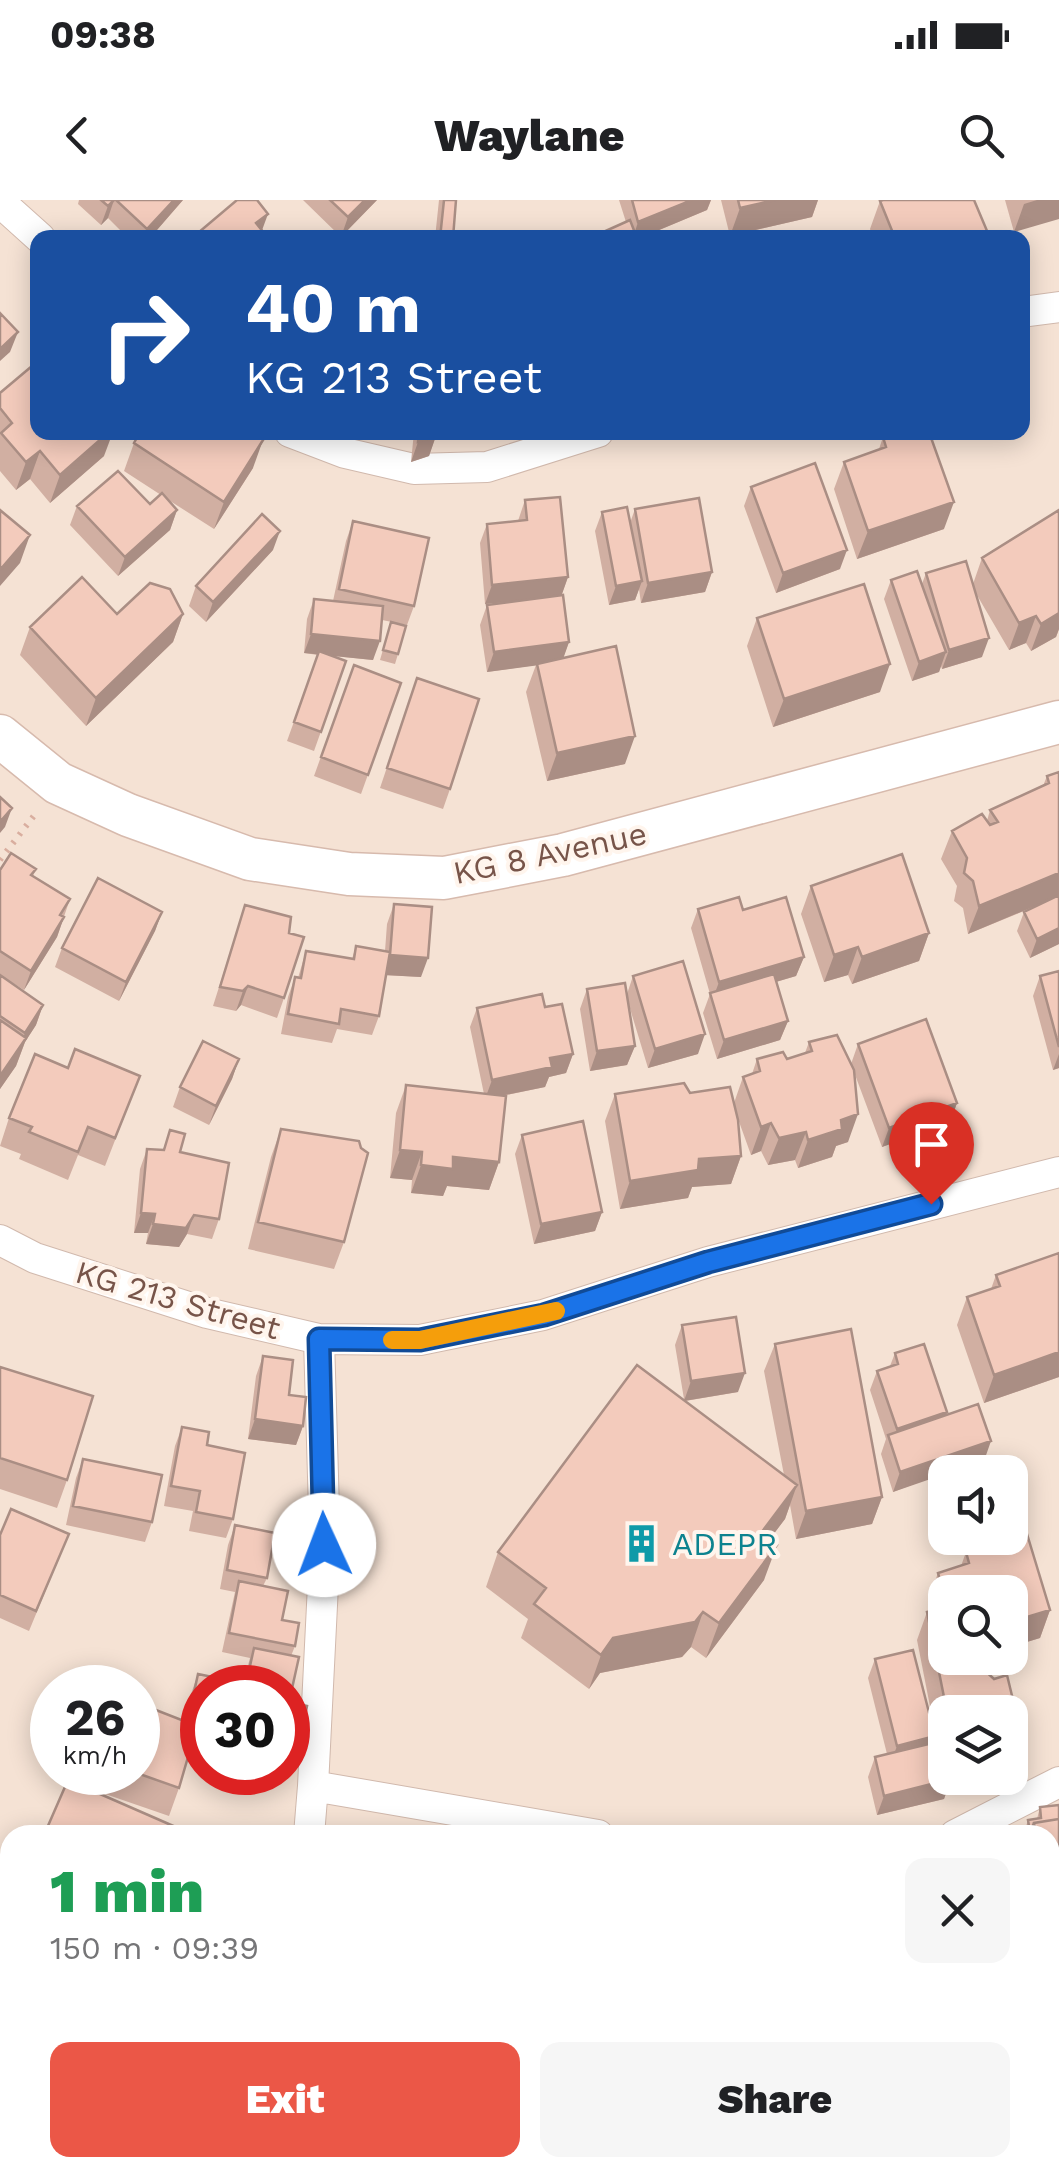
<!DOCTYPE html>
<html lang="en">
<head>
<meta charset="utf-8">
<style>
	:root { --surface:#fff; --page:#f6f6f6; --text:#202124; --muted:#757577; --accent:#eb5747 }
	body { margin:0; font-family:"Work Sans",sans-serif; background:var(--page); color:var(--text); height:100vh; display:flex; flex-direction:column; font-size:38px; white-space:nowrap }
	* { box-sizing:border-box; margin:0 }
	p { font-size:32px; color:var(--muted) }
	.icon { flex:none; width:55px; height:55px; fill:none; stroke:currentColor; stroke-width:2; stroke-linecap:round; stroke-linejoin:round }
	.map { position:relative; flex:1; overflow:hidden }
	.drawer { position:absolute; left:0px; top:1625px; width:1060px; height:352px; display:flex; flex-direction:column; background:var(--surface); border-radius:30px 30px 0 0; box-shadow:0 5px 25px #0003 }
	.drawer>* { flex:none }
	.hud { position:absolute; left:30px; top:30px; width:1000px; height:210px; border-radius:20px; box-shadow:0 5px 25px #0003; background:#1a4fa0; color:#fff; overflow:hidden }
	.tools { position:absolute; left:928px; top:1255px; display:grid; gap:20px }
	.tools a { display:grid; place-items:center; width:100px; height:100px; border-radius:20px; background:var(--surface); box-shadow:0 5px 25px #0003; font-size:50px }
	.speed { position:absolute; left:30px; top:1465px; display:flex; gap:20px; font-size:50px; font-weight:700; text-align:center }
	.speed>* { display:grid; place-content:center; width:130px; height:130px; border-radius:50%; background:var(--surface); box-shadow:0 5px 25px #0003; line-height:1 }
	.speed small { font-size:25px; font-weight:400 }
	.speed .limit { border:15px solid #d22; background:#fff; color:#111 }
	.pin { position:absolute; display:grid; place-items:center; width:85px; height:85px; color:#fff; margin:-102px -42px; border-radius:50% 50% 50% 0; rotate:-45deg; box-shadow:0 0 10px #0007 }
	.pin .icon { rotate:45deg }
	.me { position:absolute; width:110px; margin:-55px; rotate:358deg; stroke-linejoin:round; filter:drop-shadow(0 0 8px #0008) }
	.turn { display:flex; align-items:center; gap:35px; height:210px; padding:0 50px; font-size:45px }
	.turn .icon { width:130px; height:130px; stroke-width:2.5 }
	.turn b { display:block; font-size:70px; line-height:85px }
	.round { display:grid; place-items:center; flex:none; width:105px; height:105px; border-radius:20px; background:var(--page) }
	.headline { display:flex; align-items:center; justify-content:space-between; height:170px; padding:0 50px }
	h1 { font-size:60px; font-weight:800; line-height:75px; color:#1e9e55 }
	.button { display:flex; gap:20px; margin-top:auto; padding:20px 50px }
	.button a { flex:1; height:115px; border-radius:20px; background:var(--accent); color:#fff; font-size:40px; font-weight:800; line-height:115px; text-align:center }
	.button a+a { background:var(--page); color:var(--text) }
	.status { display:flex; justify-content:space-between; align-items:center; height:70px; padding:0 50px; background:var(--surface); direction:ltr }
	.status svg { height:28px; fill:currentColor }
	header { display:flex; justify-content:space-between; align-items:center; height:130px; padding:0 50px; background:var(--surface); font-size:45px; font-weight:800 }
	.map>svg:first-child { display:block }
	.residential { fill:#f5e2d4; fill-rule:evenodd }
	.lines { fill:none; stroke-linecap:round; stroke-linejoin:round }
	.lane-casing { stroke:#d1b9ad; stroke-width:18 }
	.street-casing { stroke:#d1b9ad; stroke-width:32 }
	.secondary-casing { stroke:#d7baad; stroke-width:45 }
	.path { stroke:#d9ae9f; stroke-width:6; stroke-dasharray:2.5 8; stroke-linecap:butt }
	.lane { stroke:#fff; stroke-width:15 }
	.street { stroke:#fff; stroke-width:30 }
	.secondary { stroke:#fff; stroke-width:42 }
	.wall { fill:#d1afa2 }
	.shaded-wall { fill:#aa8e84 }
	.building { fill:#f3cbbc; stroke:#aa8e84; stroke-width:2.5 }
	.route-casing { stroke:#114b97; stroke-width:25 }
	.route { stroke:#1a73e8; stroke-width:18 }
	.slow { stroke:#f59e0b; stroke-width:18 }
	.labels { text-anchor:middle; dominant-baseline:central; stroke-width:8; stroke-linejoin:round; paint-order:stroke }
	.street-label { font-size:32px; fill:#775449; stroke:#fff5ed }
	.culture-label { font-size:32px; fill:#0d838f; stroke:#fff5ed; text-anchor:start }
</style>
</head>
<body>
<div class="status"><b>09:38</b><svg viewBox="0 0 49 12"><path d="M0 12V9h3v3zM5 12V6h3v6zM10 12V3h3v9zM15 12V0h3v12zM26 1h20v11H26zM47 4h2v5h-2z"/></svg></div>
<header><svg class="icon" aria-label="back" viewBox="0 0 24 24"><path d="M15 5l-7 7 7 7"/></svg>Waylane<svg class="icon" aria-label="search" viewBox="0 0 24 24"><circle cx="10" cy="10" r="6"/><path d="M15 15l6 6"/></svg></header>
<div class="map">
<svg width="1059" height="1976" viewBox="0 0 1059 1976">
	<rect width="100%" height="100%" fill="#fdf1e6"/>
	<path class="residential" d="M0,0h1059v1976h-1059zM38,38h984v194h-984zM945,1272h65v66h-65zM945,1392h65v66h-65zM52,1488h86v84h-86zM202,1488h86v84h-86zM945,1512h65v66h-65zM10,1635h1040v333h-1040z"/>
	<g class="lines">
		<defs>
			<path id="lane" d="M0,1964l10,-4
				M93,1976l9,-8"/>
			<path id="street" d="M0,2l40,36
				M1022,112l37,-5
				M290,232l55,21 69,16 73,-2 111,-35
				M0,1040l35,18 172,55 112,26 101,1 123,-25 165,-53 351,-90
				M313,1586l285,49
				M309,1635l4,-49 12,-241 -6,-206
				M955,1635l104,-53
				M1050,1743l9,3"/>
			<path id="secondary" d="M0,536l58,47 70,32 122,44 99,15 95,4 119,-23 496,-133
				M0,1723l10,4
				M471,1968l15,8"/>
		</defs>
		<use href="#lane" class="lane-casing"/>
		<use href="#street" class="street-casing"/>
		<use href="#secondary" class="secondary-casing"/>
		<path class="path" d="M0,660l36,-47"/>
		<use href="#lane" class="lane"/>
		<use href="#street" class="street"/>
		<use href="#secondary" class="secondary"/>
	</g>
	<path class="wall" d="M79,0h104l-33,38h-22l-20,-20 -7,7 -23,-21z
		M303,0h74l-36,37z
		M439,0h17l-3,38h-18z
		M619,0h92l-4,10 -67,28h-50l36,-16z
		M721,0h97l-6,17 -82,19z
		M1005,0h54l-45,32z
		M880,1l110,37h-117l-3,-9z
		M0,193l104,63 -54,47 -20,-24 -14,11 -16,-19z
		M334,232h16l-4,6z
		M414,232h23l-8,24 -18,6z
		M883,237l61,92 -87,30 -23,-70 10,-27 35,-13z
		M134,243l119,25 -39,61 -47,-30 10,11 -7,20 -52,46 -48,-51 7,-19 73,-2 11,-9 -37,-24z
		M751,287l89,82 -64,24 -32,-87z
		M525,300l43,77 -7,19 8,46 -6,16 62,106 -78,17 -21,-89 10,-27 -49,7 -7,-47 7,-20 45,-5 -47,4 -5,-61 7,-19 31,-3z
		M635,309l77,63 -7,20 -64,11 -2,-14 -4,11 -26,5 -14,-74 7,-19 28,11z
		M1059,310v119l-3,8 -25,14 -5,-8 -17,7 -35,-60 8,67 -40,12 -1,-3 -2,6 -27,9 -28,-82 7,-19 31,4 4,-11 47,11 9,-26z
		M353,321l61,85 -7,19 -25,-5 -9,40 -39,-4 12,5 -32,90 -27,-10 31,-86 -14,-2 3,-34 7,-20 19,2 13,-60z
		M273,350l-67,72 -17,-16 7,-20z
		M117,414h66l-10,28 -87,84 -66,-71 10,-28z
		M757,418l123,74 -107,35 -26,-81z
		M391,422l7,32 -3,10 -15,-4z
		M354,465l47,18 -40,111 -47,-18z
		M417,478l33,111 -7,20 -63,-21z
		M1059,572v172l-29,14 -13,-27 7,-19 12,-6 -68,28 -5,-26 -9,-7 3,-15 -16,-27 11,-28 35,-10 3,-11 53,-24 4,-10z
		M36,669l-3,7 37,23 -13,38 -33,53 -24,-15v-105z
		M811,686l118,47 -10,28 -67,23 -4,-9 -24,7 -23,-68z
		M394,704l27,73 -35,-2 -7,41 -7,19 -35,-6 -5,14 -51,-9 7,-37 7,-20 3,1 8,-27 46,8 4,-13 29,5 2,-27z
		M245,705l39,93 -7,20 -36,-13 -5,6 -23,-5z
		M698,709l45,1 61,47 -8,19 -20,6 12,39 -8,19 -63,19 -14,-46 7,-19 -19,-66z
		M162,712l-7,19 -36,70 -64,-34 7,-19z
		M1059,771v97l-6,2 -20,-74 7,-20z
		M0,775l43,30 -7,20 -11,17 -9,24 -16,23z
		M633,776l65,78 -50,14 -20,-66 7,44 -8,19 -37,6 -10,-62 7,-20 40,5z
		M545,807l28,47 -7,19 -17,4 -4,10 -43,9 -3,66 -10,28 -42,-4 -4,10 -32,-3 1,-13 -22,-2 6,-65 10,-28 78,9 -14,-67 7,-19z
		M809,842l42,22 7,-20 99,59 -7,19 -68,25 -28,-75 -6,70 -12,4 -4,11 -34,11 -3,-8 -27,5 -7,-14 -10,4 -14,-39 4,40 -10,28 -39,3 -4,11 -68,11 -15,-88 10,-27 75,-1 44,10 9,-26 9,-3 5,-15h30l18,-6z
		M239,859l-7,20 -23,46 -36,-18 7,-20z
		M68,868l72,8 -35,90 -27,-11 -10,25 -49,-21 2,-5 -21,-8 9,-28z
		M281,929l63,113 -10,27 -86,-20 23,-92z
		M170,930l10,22 39,67 -7,20 -25,-5 -8,13 -33,-3 2,-11h-14l6,-64 7,-20 16,1z
		M522,935l80,77 -7,19 -61,13 -19,-90z
		M1059,1053v124l-75,26 -27,-78 10,-28 24,-8 5,-14z
		M682,1125l56,67 -53,9 99,74 -20,-104 11,-27 107,153 -10,27 -76,15 -6,-34 -5,14 -16,21 -5,40 -58,78 -15,-11 -9,10 -82,16 -11,16 -68,-51 7,-19 -42,-32 12,-35 186,-153 -9,-54z
		M895,1153l52,59 -1,3 38,46 -39,11 -52,20 -12,-38 5,-15 -16,-49 7,-19 13,-5z
		M263,1156l26,39 14,31 -7,19 -48,-6 8,-63z
		M0,1167l67,113 -10,28 -57,-19z
		M182,1227l25,18 26,74 -7,19 -37,-7 4,-20 -29,-5 11,-60z
		M83,1259l69,63 -7,20 -79,-17 10,-47z
		M235,1325l32,53 -4,8 32,60 -4,10 -2,46 14,24 -8,20 -7,-2v-56h-86v37l-17,-3 6,-28 7,-20 45,10 7,-26 -28,-6 13,-60 -15,-3 8,-44z
		M69,1334l-40,97 -29,-13v-83z
		M1027,1334l23,76 -10,28 -30,9v-55h-65v66h31l4,8 14,13 13,-4 15,62 -10,27 -2,1v-53h-65v66h5l1,1 -7,20 -67,16 -9,-38 7,-20 12,-3 -19,-76 7,-19 38,-9 22,86 -3,7 5,-1 -20,-102 10,-28 4,-1 -3,-11 10,-27 23,-7 5,-14z
		M70,1572h68l41,16 -10,28 -87,-30 -14,-6z
		M1059,1605v91l-9,1v-62h-24l-1,-5 3,-10 9,-1 3,-12z
		M673,1968h74l-1,8h-74z
		M837,1968h56l-1,8h-56z"/>
	<path class="shaded-wall" d="M114,0l-6,18 -7,7 7,-19z
		M174,0h9l-33,38h-6l3,-9z
		M365,0h12l-36,37 7,-20z
		M692,0h19l-4,10 -67,28h-7l5,-16z
		M775,0h43l-6,17 -82,19 10,-28z
		M1037,0h22v19l-45,13 10,-28z
		M268,14l-7,19 -5,-10z
		M18,132l-8,20 -10,9v-12z
		M109,232h4l-9,24 -54,47 10,-28z
		M436,236l-7,20 -18,6 7,-20z
		M263,240l-10,28 -39,61 10,-27z
		M40,251l-10,28 -14,11 10,-28z
		M954,302l-10,27 -87,30 11,-28z
		M177,310l-7,20 -52,46 7,-19z
		M280,331l-7,19 -67,72 7,-20z
		M30,335l-10,28 -20,23v-16z
		M847,350l-7,19 -64,24 7,-20z
		M712,372l-7,20 -64,11 7,-20z
		M568,377l-7,20 -76,7 7,-19z
		M642,381l-7,19 -26,5 7,-19z
		M1059,406v23l-3,8 -25,14 10,-27z
		M183,414l-10,28 -87,84 10,-28z
		M1036,416l-10,27 -17,7 10,-27z
		M311,434l69,7 -7,19 -69,-7z
		M989,438l-7,19 -40,12 7,-19z
		M569,442l-7,20 -75,10 7,-20z
		M946,452l-7,20 -27,9 7,-19z
		M890,464l-10,28 -107,35 11,-28z
		M635,536l-10,28 -78,17 10,-28z
		M12,608l-7,19 -5,6v-11z
		M1059,673v23l-91,38 11,-28z
		M162,712l-7,19 -36,70 7,-19z
		M64,717l-7,20 -33,53 7,-19z
		M1059,728v16l-29,14 7,-19z
		M929,733l-10,28 -67,23 10,-27z
		M858,747l-10,28 -24,7 10,-27z
		M390,755l38,3 -7,19 -38,-2z
		M804,757l-8,19 -84,25 7,-19z
		M248,786l-7,19 -5,6 7,-20z
		M43,805l-7,20 -11,17 -9,24 -16,23v-13l19,-28 6,-15z
		M788,821l-8,19 -63,19 7,-19z
		M705,834l-7,20 -50,14 7,-19z
		M635,846l-8,19 -37,6 7,-20z
		M573,854l-7,19 -17,4 -4,10 -60,12 7,-19 58,-22z
		M1059,854v14l-6,2z
		M239,859l-7,20 -23,46 7,-19z
		M957,903l-7,19 -68,25 7,-19z
		M858,914l-10,28 -12,4 -4,11 -34,11 10,-28 33,-20z
		M771,923l-10,28 -10,4 10,-28z
		M806,932l-11,28 -27,5 11,-27z
		M400,950l22,2 -10,28 -22,-2z
		M741,956l-10,28 -39,3 -4,11 -68,11 10,-28 69,-22z
		M453,957l46,5 -10,28 -42,-4 -4,10 -32,-3 10,-28z
		M602,1012l-7,19 -61,13 7,-20z
		M141,1013l14,1 -7,19h-14z
		M194,1015l-7,19 -8,13 -33,-3 7,-20z
		M1059,1152v25l-75,26 10,-28z
		M745,1173l-7,19 -54,9 7,-20z
		M947,1212l-7,20 -49,13 6,-16z
		M255,1219l48,7 -7,19 -48,-6z
		M991,1241l-7,20 -39,11v2l-52,18 7,-20z
		M797,1285l-12,34 -37,49 13,-35z
		M882,1297l-10,27 -76,15 10,-28z
		M777,1345l-13,35 -58,78 13,-35z
		M1050,1410l-10,28 -30,9v-25z
		M703,1412l-12,35 -9,10 -82,16 -11,16 12,-34 12,-17z
		M935,1536l-7,20 -38,9 7,-19z
		M1022,1537l-10,27 -2,1v-25z
		M951,1579l-7,20 -67,16 7,-19z
		M1059,1677v19l-9,1v-18z
		M1059,1836v18l-9,2v-18z
		M678,1971l64,5h-66z"/>
	<path class="building" d="M101,0h13l-6,6z
		M116,0h58l-27,29z
		M237,0h20l11,14 -12,9 12,15h-76z
		M330,0h35l-17,17z
		M444,0h12l-3,38h-13z
		M632,0h60l-54,22z
		M738,0h37l-35,8z
		M883,0h91l16,38h-95l-15,-37z
		M630,20l7,18h-47z
		M0,113l18,19 -18,17z
		M38,161v71h71l-49,43 -20,-24 -14,11 -25,-29 11,-10 -12,-15v-15z
		M140,232h111l12,8 -39,62 -90,-59z
		M419,232h18l-1,4 -18,6z
		M897,232h32l25,70 -86,29 -24,-69 42,-15 -3,-10z
		M815,263l32,87 -64,23 -32,-86z
		M118,271l32,33 12,-11 15,17 -52,47 -48,-51z
		M560,297l8,80 -76,8 -5,-61 40,-4 -2,-20z
		M699,298l13,74 -64,11 -13,-74z
		M627,307l15,74 -26,5 -14,-74z
		M0,310l30,25 -30,35z
		M1059,310v103l-18,11 -5,-8 -17,7 -37,-65z
		M262,314l18,17 -67,71 -17,-16z
		M353,321l76,17 -15,68 -75,-17z
		M966,361l23,77 -40,12 -23,-77z
		M917,371l29,81 -27,10 -28,-82z
		M82,377l35,37 33,-31 20,6 13,25 -87,84 -66,-71z
		M864,384l26,80 -106,35 -27,-81z
		M563,395l6,47 -75,10 -7,-47z
		M314,399l69,7 -3,35 -69,-7z
		M391,422l15,4 -8,28 -15,-4z
		M616,446l19,90 -78,17 -20,-89z
		M319,451l27,10 -25,71 -27,-10z
		M354,465l47,18 -33,92 -47,-18z
		M417,478l62,21 -29,90 -63,-21z
		M1059,572v101l-80,33 -6,-25 -9,-8 3,-15 -15,-27 30,-17 8,11 8,-3 -8,-12 59,-27 -2,-7z
		M0,597l12,11 -12,14z
		M11,653l25,16 -5,6 39,24 -10,16 4,2 -33,54 -31,-20v-81z
		M902,654l27,79 -67,24 -4,-10 -24,8 -23,-69z
		M98,678l64,34 -36,70 -64,-34z
		M1059,695v33l-22,11 -13,-27z
		M739,697l4,13 43,-13 18,60 -85,25 -21,-73z
		M394,704l38,3 -4,51 -38,-3z
		M245,705l46,12 -2,16 15,4 -20,61 -36,-12 -5,5 -23,-4z
		M356,746l34,6 -11,64 -38,-7 -2,15 -51,-10 7,-37 6,1 5,-27 48,8z
		M683,761l22,73 -50,15 -22,-73z
		M1059,771v76l-19,-71z
		M774,774l14,47 -64,19 -14,-47z
		M0,775l43,30 -18,28 -25,-17z
		M625,783l10,63 -38,5 -10,-62z
		M542,794l3,13 17,-3 11,50 -23,4 2,9 -60,13 -15,-72z
		M926,819l31,84 -68,25 -31,-84z
		M0,820l26,18 -26,38z
		M837,835l17,35 4,44 -17,6 1,9 -34,11 -2,-8 -27,6 -8,-15 -10,4 -18,-50 17,-6 -3,-12 26,-7 4,7 25,-8 -3,-9z
		M203,841l36,18 -23,47 -36,-19z
		M75,849l65,27 -25,62 -27,-11 -10,25 -49,-20 3,-5 -23,-9 26,-64 33,14z
		M684,883l6,10 40,-6 8,33 3,36 -42,3 -1,11 -68,11 -15,-87z
		M406,885l100,11 -7,66 -46,-5v12l-32,-4 1,-13 -22,-2z
		M583,921l19,91 -61,12 -19,-89z
		M281,929l78,12 2,7 7,5 -24,89 -86,-20z
		M170,930l15,4 -5,18 49,11 -10,56 -25,-4 -8,13 -33,-4 2,-10 -14,-1 6,-64 17,1z
		M1059,1053v99l-65,23 -27,-78 33,-11 -4,-11z
		M736,1117l9,56 -54,8 -9,-56z
		M851,1129l31,168 -76,14 -31,-167z
		M924,1144l23,68 -50,17 -20,-58 21,-7 -3,-11z
		M263,1156l30,4 -4,35 17,2 -3,29 -48,-7z
		M637,1165l160,120 -36,48 16,12 -58,78 -16,-11 -8,10 -82,16 -12,17 -67,-51 12,-16 -48,-36z
		M0,1167l93,29 -26,84 -67,-22z
		M978,1204l13,37 -91,31 -12,-37z
		M182,1227l27,5 -2,13 38,8 -12,66 -37,-7 4,-21 -29,-5z
		M83,1259l79,16 -10,47 -79,-16z
		M11,1309l58,25 -33,77 -36,-16v-60z
		M235,1325l40,8 -8,45 -40,-8z
		M1027,1334l23,76 -40,12v-30h-65v4l-7,-23 31,-10 -3,-11z
		M239,1381l49,10 -6,29 17,3 -4,23 -66,-13z
		M945,1408v50h31l4,8 14,13 13,-4 15,62 -12,3v-28h-63l-20,-100z
		M254,1448l45,9 -10,45 18,4 -4,20 -15,-3v-35h-86v16l-10,-2 6,-28 48,10z
		M913,1450l22,86 -38,10 -22,-87z
		M138,1503l59,23 -18,62 -45,-16h4z
		M941,1541l4,16v21h5l1,1 -67,17 -9,-39z
		M68,1580l126,55h-150z
		M1059,1605v14l-25,4 -4,9 -2,-12 13,-2 -1,-11z
		M1059,1619v58l-9,2v-44h-14l-2,-12z
		M1050,1748l9,1v57l-9,-1z
		M1059,1805v31l-9,2v-30z
		M1056,1935l3,10v31h-38l-3,-8h32v-31z
		M678,1968h69l-1,8 -68,-5z
		M758,1968h56l-2,8h-56z
		M842,1968h51l-1,8h-51z
		M906,1968h112l2,8h-116z"/>
	<g class="lines">
		<defs>
			<path id="route" d="M324,1345l-5,-206 101,1 124,-25 164,-53 223,-58"/>
		</defs>
		<use href="#route" class="route-casing"/>
		<use href="#route" class="route"/>
		<path class="slow" d="M392,1140h28l136,-29"/>
	</g>
	<defs>
		<symbol id="building-bare" viewBox="-9 -9 18 18"><path d="M-4-6H4V6H1V3H-1V6H-4ZM-2.5-4.3h1.7v1.8h-1.7ZM.8-4.3h1.7v1.8H.8ZM-2.5-1h1.7V.8h-1.7ZM.8-1h1.7V.8H.8Z" fill="#0f9aa8" stroke="#fff5ed" stroke-width="2.5" paint-order="stroke"/></symbol>
	</defs>
	<g fill-rule="evenodd">
		<use href="#building-bare" x="614" y="1316" width="55" height="55"/>
	</g>
	<g class="labels">
		<g class="street-label">
			<text transform="translate(550 653) rotate(-12)">KG 8 Avenue</text>
			<text transform="translate(178 1100) rotate(16)">KG 213 Street</text>
		</g>
		<g class="culture-label">
			<text x="672" y="1344">ADEPR</text>
		</g>
	</g>
</svg>
<div class="tools">
<a><svg class="icon" aria-label="sound" viewBox="0 0 24 24"><path d="M4 9h4l5-4v14l-5-4H4zM17 9q2 3 0 6"/></svg></a>
<a><svg class="icon" aria-label="search" viewBox="0 0 24 24"><circle cx="10" cy="10" r="6"/><path d="M15 15l6 6"/></svg></a>
<a><svg class="icon" aria-label="layers" viewBox="0 0 24 24"><path d="M12 4l9 5-9 5-9-5zM3 14l9 5 9-5"/></svg></a>
</div>
<div class="speed"><div>26<small>km/h</small></div><div class="limit">30</div></div>
<div class="pin" style="left:931px;top:1004px;background:#d93025"><svg class="icon" aria-label="arrive" viewBox="0 0 24 24"><path d="M6 21V4h12l-3 4 3 4H6"/></svg></div>
<svg class="me" style="left:324px;top:1345px" viewBox="-20 -20 40 40"><circle r="19" fill="#fff"/><path d="M0-13L10 11 0 6-10 11z" fill="#1a73e8"/></svg>
<div class="hud">
<div class="turn"><svg class="icon" aria-label="right" viewBox="0 0 24 24"><path d="M7 20v-9h11M14 6l5 5-5 5"/></svg><div><b>40 m</b>KG 213 Street</div></div>
</div>
<section class="drawer">
<div class="headline"><div><h1>1 min</h1><p>150 m · 09:39</p></div><a class="round"><svg class="icon" aria-label="close" viewBox="0 0 24 24"><path d="M6 6l12 12M18 6L6 18"/></svg></a></div>
<div class="button"><a>Exit</a><a>Share</a></div>
</section>
</div>
</body>
</html>
